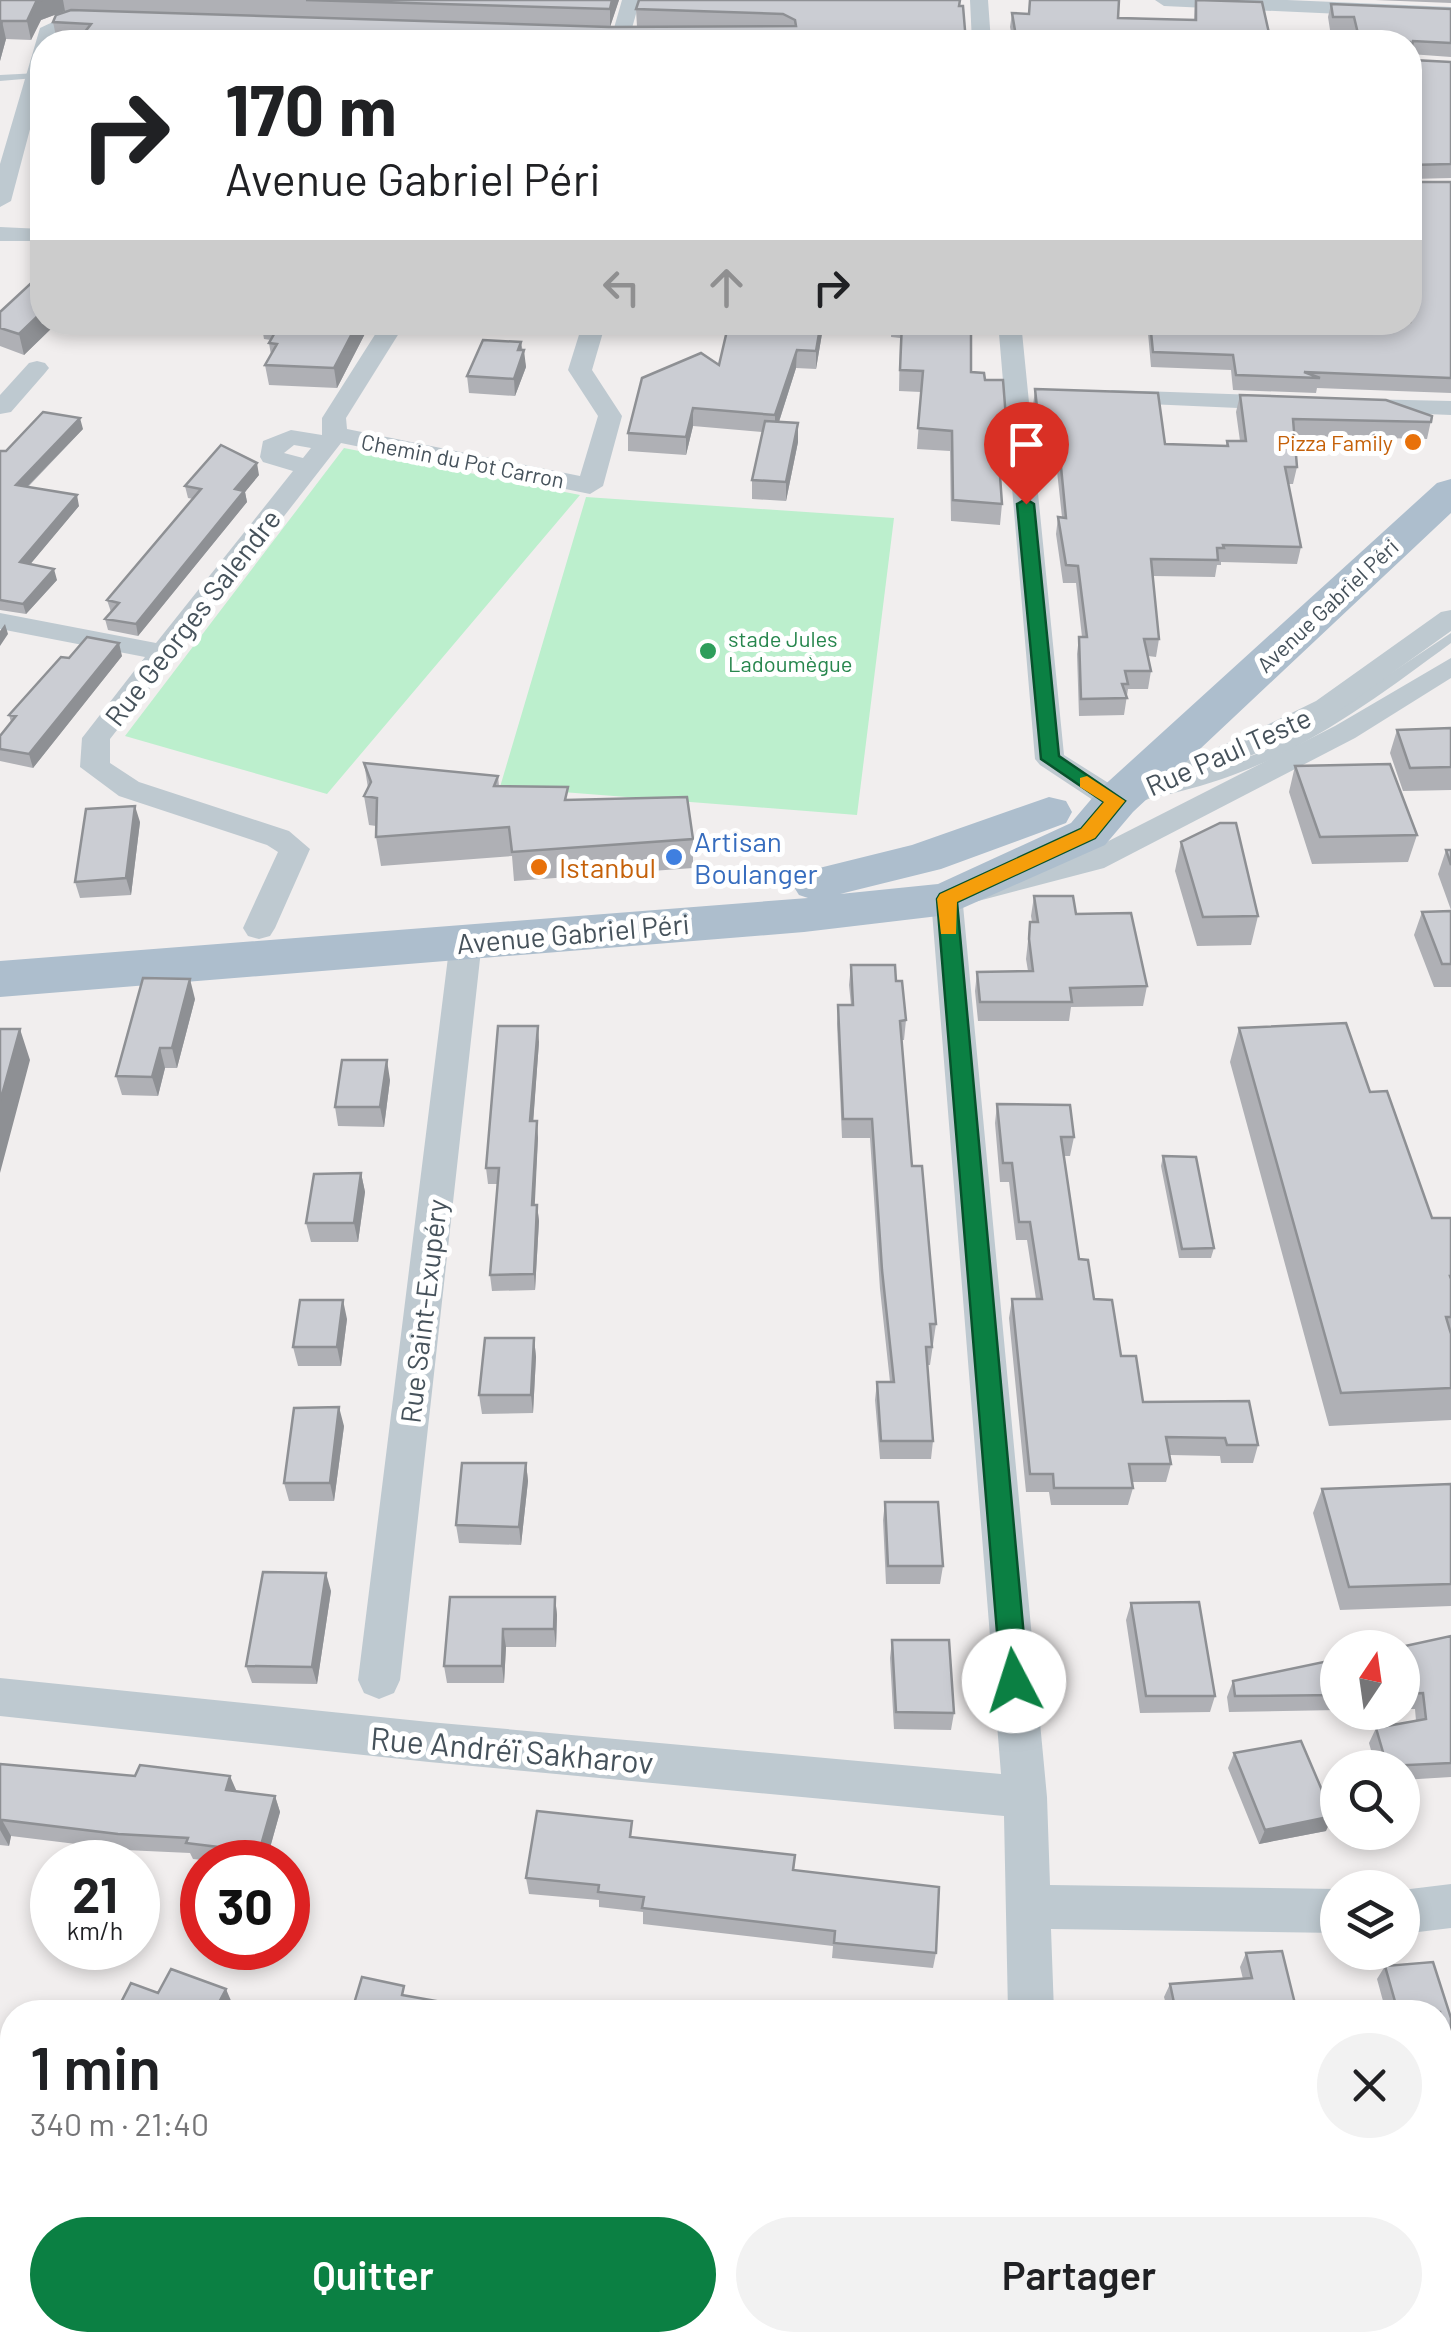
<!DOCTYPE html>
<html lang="fr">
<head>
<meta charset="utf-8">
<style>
	:root { --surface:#fff; --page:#f2f2f2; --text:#202124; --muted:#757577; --accent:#0b8043 }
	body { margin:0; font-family:Barlow,sans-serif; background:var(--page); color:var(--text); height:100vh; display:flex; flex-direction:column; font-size:38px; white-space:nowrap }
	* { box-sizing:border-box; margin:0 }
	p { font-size:32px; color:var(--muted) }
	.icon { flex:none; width:55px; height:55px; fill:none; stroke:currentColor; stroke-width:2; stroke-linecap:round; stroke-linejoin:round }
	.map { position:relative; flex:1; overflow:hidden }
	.panel { position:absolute; left:0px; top:2000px; width:1452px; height:352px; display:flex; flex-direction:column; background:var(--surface); border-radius:40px 40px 0 0; box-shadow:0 5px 15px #0003 }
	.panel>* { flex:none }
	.guide { position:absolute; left:30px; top:30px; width:1392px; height:305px; border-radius:40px; box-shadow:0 5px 15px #0003; background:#fff; color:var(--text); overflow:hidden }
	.needle { width:65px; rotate:13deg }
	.controls { position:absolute; left:1320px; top:1630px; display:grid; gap:20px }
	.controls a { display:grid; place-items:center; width:100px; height:100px; border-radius:50%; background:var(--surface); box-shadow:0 5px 15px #0003; font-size:50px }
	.speed { position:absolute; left:30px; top:1840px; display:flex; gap:20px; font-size:50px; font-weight:700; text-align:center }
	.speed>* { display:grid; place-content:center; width:130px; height:130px; border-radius:50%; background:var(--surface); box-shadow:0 5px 15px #0003; line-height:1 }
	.speed small { font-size:25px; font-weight:400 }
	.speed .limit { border:15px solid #d22; background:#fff; color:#111 }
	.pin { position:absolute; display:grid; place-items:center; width:85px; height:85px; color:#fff; margin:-102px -42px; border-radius:50% 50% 50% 0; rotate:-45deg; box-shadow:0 0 10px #0007 }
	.pin .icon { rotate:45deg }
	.me { position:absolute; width:110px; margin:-55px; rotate:355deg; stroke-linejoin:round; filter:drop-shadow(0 0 8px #0008) }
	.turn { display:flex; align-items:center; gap:35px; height:210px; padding:0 30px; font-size:45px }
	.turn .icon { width:130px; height:130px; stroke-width:2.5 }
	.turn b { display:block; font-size:70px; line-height:85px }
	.lanes { display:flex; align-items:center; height:95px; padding:0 30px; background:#0003; justify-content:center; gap:50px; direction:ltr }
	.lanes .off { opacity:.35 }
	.round { display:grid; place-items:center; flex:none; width:105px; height:105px; border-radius:52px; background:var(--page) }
	.summary { display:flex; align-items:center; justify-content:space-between; height:170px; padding:0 30px }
	h1 { font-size:60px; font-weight:600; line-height:75px }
	.action { display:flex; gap:20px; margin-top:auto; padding:20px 30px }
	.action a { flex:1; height:115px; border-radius:60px; background:var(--accent); color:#fff; font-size:40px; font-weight:600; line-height:115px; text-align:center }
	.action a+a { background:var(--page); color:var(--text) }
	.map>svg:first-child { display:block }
	.green { fill:#bcefcd }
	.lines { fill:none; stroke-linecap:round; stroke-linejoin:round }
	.lane { fill:#bec9d0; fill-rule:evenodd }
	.street { fill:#bec9d0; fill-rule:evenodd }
	.primary { fill:#adbecd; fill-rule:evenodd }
	.wall { fill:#afb0b5 }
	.shaded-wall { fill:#8e9094 }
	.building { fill:#cbcdd3; stroke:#8e9094; stroke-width:2.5 }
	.route { fill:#0b8043; stroke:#07532c; stroke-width:2.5 }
	.slow { fill:#f59e0b }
	.food-dot { fill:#e8710a; stroke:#fff; stroke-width:4 }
	.leisure-dot { fill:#2e9e5b; stroke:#fff; stroke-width:4 }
	.shop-dot { fill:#3f7fe0; stroke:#fff; stroke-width:4 }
	.labels { text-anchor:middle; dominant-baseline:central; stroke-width:10; stroke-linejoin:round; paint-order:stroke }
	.far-food-label { font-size:22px; fill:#c56008; stroke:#fff; text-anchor:end }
	.far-street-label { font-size:22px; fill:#46525b; stroke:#fff }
	.far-leisure-label { font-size:22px; fill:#27864d; stroke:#fff; text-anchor:start }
	.street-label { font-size:28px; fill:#46525b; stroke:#fff }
	.shop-label { font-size:28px; fill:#366cbe; stroke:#fff; text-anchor:start }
	.food-label { font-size:28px; fill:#c56008; stroke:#fff; text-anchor:start }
	.near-street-label { font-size:32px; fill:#46525b; stroke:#fff }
</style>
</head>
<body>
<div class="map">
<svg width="1451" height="2352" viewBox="0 0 1451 2352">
	<rect width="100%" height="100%" fill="#f1eeee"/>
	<path class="green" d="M344,448l236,47 -253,299 -202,-58z
		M586,497l308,21 -37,297 -357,-28z"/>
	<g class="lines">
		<path class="lane" d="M38,73l2,2 -5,3 -35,3v-6z
			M1451,633v10c-68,50 -138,103 -218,132 -29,11 -59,18 -89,25l-7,-5 2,-3 46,-11 79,-30 73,-42z"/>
		<path class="street" d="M622,0h18l-12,42h-18z
			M970,0h18l3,42h-19z
			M1155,0h132l164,7v12l-287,-13z
			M72,13l29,1 9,6c-12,10 -36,5 -53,11l-4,11h-11v42l-31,117 -11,6v-43l40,-136z
			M0,227l42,2v12h-42z
			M383,322h23l-60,96 1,11 233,47 18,-60 -30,-46 15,-48h23l-14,48 30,46 -19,70 -13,8 -249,-51 -162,208 -2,8 -5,1 -62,79v24l29,19 150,49 21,18 -35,79 -5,8 -11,3 -11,-3 -5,-8 35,-76 -11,-7 -148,-49 -39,-29 2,-29 63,-81 -145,-28v-16l156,30 137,-172 -30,-9 -3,-5 3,-16 28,-11 31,5v-17zM294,445l17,3 -8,10 -19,-5z
			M998,322h23l43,433 54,34 120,-50 78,-38 125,-89 10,-2v21l-115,82 -77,39 -132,56h-22l-65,-43 -5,-6z
			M37,361l8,2 4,5 -4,5 -34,39 -11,2v-19l29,-32z
			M1112,390l173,6 12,7 -12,7 -182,-8 -3,-5z
			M1362,399l89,2v14l-98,-4 -3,-5 3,-5z
			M1451,658v20l-96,60 -251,130 -141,37 84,892 3,88 288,4v44l-287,-4 3,83h-46l-4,-196 -575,-54 -429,-46v-38l429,44 572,52 -70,-875 5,-7 147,-38 252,-128z
			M466,930l11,3 5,8 -82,739 -6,13 -15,6 -15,-6 -6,-13 92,-739 5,-8z
			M1451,1884v44l-49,6v-44z
			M426,2340h52l-3,12h-52z
			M1018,2340h52l1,12h-52z"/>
		<path class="primary" d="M1451,479v34l-318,299 -28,33 -158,70 -143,17 -804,65v-36l808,-63 -9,-3 -7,-11 7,-11 113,-28 137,-48 17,4 6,11 -6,11 -125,46 -101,25 98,-10 133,-61 28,-33 338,-307z"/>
	</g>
	<path class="wall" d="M0,0h619l-9,27h27l-1,-18 324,-3 6,36 -909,-1 -4,-19 15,-11h-3l-24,9 -10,20 -25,-1 -6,22z
		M1195,0l76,42h-258l-3,-15 2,-14 182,7z
		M1375,0h76v3z
		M1331,4l120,5v48l-41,-3v-12h-56l-3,-11 -21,-1 -2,-13z
		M1410,57l3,3 38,2v116l-40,1v3h40v211l-134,-5 -1,5 -83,-3 -2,-20 -80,-3 -3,-34 1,-11h261z
		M42,170v30h-2l-5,-19z
		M0,312l42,10h16l-34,33 -24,-9z
		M229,322h142l-34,66 -68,-3 -4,-20 6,-10 -2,-12 2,-3 -7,-1 -2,-11z
		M824,322l-8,47 -20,-1 -17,54 19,1v19l-12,59 -34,-2v-19l10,-48 -69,-6 -7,29 -58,-4v-18l91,-68z
		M892,322h79v50l14,8 20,71 -7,2 4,51 -2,21 -49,-4 -1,-70 -33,-2 4,-57 -22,-1 1,-53 -9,-1z
		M1059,322h62l-1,6h-60z
		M521,342l5,25 -11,29 -46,-3 -2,-17z
		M1035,389l130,55 61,2 1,-5h13l-4,-29 4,-17 192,21 -5,23 -132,-3 2,31 -4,17h-5l13,63 -4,17 -76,-2v3h-4l-2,12 -62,-1 6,63 -3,18 -8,-1 3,15 -3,18h-20l-4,26 -45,1 -2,-62 2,-17h3l-6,-54h-13l-7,-49 2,-17h4l-7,-64 -17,-1 -5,-46z
		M83,429l-55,58 51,19 -49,58 27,16 -31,34 -26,-4v-159h6z
		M259,475l-14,17 2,10 -109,134 -30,-6 -3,-11 6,-7 -4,-12 86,-101 -5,-1 -3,-12z
		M122,656l-89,112 -33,-7v-25l11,-14 -2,-7 60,-57z
		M1451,728v62l-48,1 -13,-38 7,-23z
		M364,763l134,13 1,10 70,14 124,39v29l-179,13 -2,-25 -131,10 -5,-29v-11l-7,-1 -5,-29 4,-8z
		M1295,766l122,69 -9,27 -96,2 -23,-72z
		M140,822l-9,73 -51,3 -5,-16z
		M1181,842l77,74 -7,29 -54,1 -22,-75z
		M1446,850h5v60l-13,-36z
		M1034,896l42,18 71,72 -4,20 -72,1 -2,14h-91l-3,-30 2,-19 51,-1 -2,-12 2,-18 2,-19h2l-1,-6z
		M1451,911v76h-17l-20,-52 8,-23z
		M851,965l45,16 10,39 -2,20h-3l11,126 24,158 -6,41h-3l6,76 -2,18h-51l-5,-59 2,-18h13l-10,-93 -10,-151h-28l-5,-114 1,-19h13l-2,-20z
		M195,999l-18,69h-12l-7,28 -36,-1 -6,-19z
		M1239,1028l131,64 62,126h19v202l-122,6 -99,-364z
		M539,1042l-6,79 5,17 -4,67h3l2,16 -4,69 -43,1 -2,-16 7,-91h-9l-2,-16z
		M390,1080l-6,47 -46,-1 -3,-19z
		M997,1104l77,33 -4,19h-6l15,103 15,40 49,103 115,43 -5,18h-32l-1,-7 -50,-1 1,9 -5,18h-34l1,6 -5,17h-77l-2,-13h-23l-17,-174 3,-19h24l-9,-59h-11l-7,-58h-9l-5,-59z
		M1163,1156l51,92 -3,10h-32l-18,-92z
		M361,1173l4,19 -7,50h-47l-5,-19z
		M347,1319l-6,47h-43l-5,-19z
		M534,1338l2,19 -3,56 -51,1 -3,-19z
		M344,1426l-10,75h-45l-5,-18z
		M526,1463l2,18 -7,64 -62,-2 -3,-18z
		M1451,1484v122l-111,4 -27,-97 9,-24z
		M885,1502l58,64 -3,18h-54l-3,-64z
		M331,1591l-14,93 -65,-1 -6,-17z
		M555,1597l2,18 -1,32h-50l-2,36h-57l-3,-17z
		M1131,1603l84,93 -5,16 -70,1 -14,-93z
		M1451,1636v141l-49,3v-12h-26l-7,-25 7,-15 40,-7 -1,-12h-13v-61z
		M892,1640l62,73 -3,17 -57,-1 -4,-71z
		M1338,1659v51l-109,2 -2,-15 6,-16z
		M1234,1753l92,78 -67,13 -31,-76z
		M0,1764l275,32 5,16 -14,50h-44l-29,-3 -3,-6 -65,-3 -114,-14 -2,10 -9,-1z
		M633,1837l162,18 -1,15 142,83 -3,15 -101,-10 1,-12 -190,-22v-12l-44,-5v-7l-70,-6 -3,-16z
		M1246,1953l51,59h-129l-4,-15 6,-13 73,-5 -3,-12z
		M1385,1966l66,52v141l-11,1v-148h-54l-9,-33z"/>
	<path class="shaded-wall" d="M42,0h21l2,11 -24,9 -10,20 -4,-19 9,-19z
		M612,0h7l-9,27v-18z
		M2,21l4,18 -6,22v-33z
		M42,312v10h16l-34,33 -5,-21z
		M358,322h13l-34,66 -3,-20z
		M821,322h3l-8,47v-18z
		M521,342l1,14 2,-6 2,17 -11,29 -1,-17 4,-29z
		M797,350l-1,18 -21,66v-19z
		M693,408v18l-7,29v-18z
		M80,418l3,11 -64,66 -3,-10z
		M798,423v19l-12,59v-19z
		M1007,431l-2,20 -11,3 3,-21z
		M257,463l2,12 -14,17 2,10 -109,134 -2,-12 99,-135z
		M77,495l2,11 -56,67 -3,-11z
		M54,569l3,11 -31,34 -3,-10z
		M5,624l3,10 -8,12v-15z
		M119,643l3,13 -89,112 -4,-14z
		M135,806l5,16 -9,73 -5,-17z
		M190,979l5,20 -18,69 -5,-20z
		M538,1026l1,16 -7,96 -2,-17z
		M20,1029l10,31 -30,113v-71z
		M160,1048l5,20 -7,28 -6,-19z
		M387,1060l3,20 -6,47 -4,-20z
		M537,1121l1,17 -4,83 -2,-16z
		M361,1173l4,19 -7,50 -4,-19z
		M537,1205l2,16 -4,69 -1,-16z
		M343,1300l4,19 -6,47 -4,-19z
		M534,1338l2,19 -3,56 -2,-18z
		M339,1407l5,19 -10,75 -4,-18z
		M526,1463l2,18 -7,64 -2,-18z
		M326,1573l5,18 -14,93 -5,-17z
		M555,1597l2,18 -1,32 -2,-18z
		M503,1629l3,18 -2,36 -2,-17z
		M230,1776l7,16 -11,-2z
		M275,1796l5,16 -14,50h-3l-4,-10z
		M1333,1816l-7,15 -67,13 6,-14z
		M2,1820l9,16 -2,10 -9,-16z
		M226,1989l6,14 -4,9h-14z
		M67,2340h16l-2,12h-15z"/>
	<path class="building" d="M0,0h42l-6,2 -9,19h-25l-2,7z
		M306,0h306l-2,9z
		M639,0h321l-1,6h4l3,36h-889l14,-18 -38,-2 3,-7 15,-5 538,17 187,-1 -1,-6 -12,-6 -147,-5z
		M1030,0h89l-1,18 78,2v-20l66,2 9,40h-254l-5,-29 17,1z
		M1331,4l120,5v34l-38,-2 -3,13v-12h-50l-6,-25h-21z
		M1410,57l3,3 38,2v102l-40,1v17h40v196l-147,-6 16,6 -84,-3 -3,-20 -80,-3 -3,-30h260z
		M42,170v11h-7z
		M42,273v39l-23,22 -19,-6v-16z
		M281,322h77l-24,46 -69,-3 12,-21 -8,-1z
		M729,322h92l-5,29 -19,-1 -22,65 -82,-7 -7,29 -58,-4 14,-55 59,-25 18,12z
		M902,322h69v50l13,1 1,7h18l4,51 -10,2 5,71 -49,-4 -1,-69 -34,-3 5,-57 -23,-1z
		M483,340l38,2 -3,8h6l-10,29 -47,-3z
		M1035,389l123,4 7,51 63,2 -1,-5h19l-6,-46 146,5 46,16 -1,6 -138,-3 4,48h-12l16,80 -78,-2 1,3h-7l1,12 -67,-1 8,80h-15l7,32h-26l3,13h-6l5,14 -46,1 -2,-62h8l-9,-71 -12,-1 -8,-48 8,1 -8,-82 -18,-1z
		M43,412l37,6 -64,67 61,10 -57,67 34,7 -31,35 -23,-4v-149h6z
		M765,421l33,2 -12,59 -34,-2z
		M221,445l36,18 -22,26 9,2 -108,133 -31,-5 14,-16 -12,-3 94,-111 -16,-3z
		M87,637l32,6 -90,111 -29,-5v-13l16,-20 -7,-1 52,-58 8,1z
		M1451,728v39l-41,1 -13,-38z
		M364,763l134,13 -4,10 74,1 -3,13 122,-3 6,42 -181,13 -3,-25 -133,10 1,-39 -13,-2 7,-14z
		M1390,764l27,71 -97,2 -25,-71z
		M135,806l-9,72 -51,4 11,-73z
		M1220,823h16l22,93 -55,1 -22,-75z
		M1446,850h5v15z
		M1034,896h39l3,18 55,-1 16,73 -77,2 2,14h-92l-3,-30 56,-1 -4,-32 1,-17h8z
		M1451,911v53h-9l-20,-52z
		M851,965h44l1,16h6l4,39 -6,1 12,145h10l14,158h-6l2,23h-6l7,94h-52l-4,-59h17l-12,-112 -10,-151h-29l-5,-114h15z
		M143,978l47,1 -18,69h-12l-8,29 -36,-1z
		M1346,1023l24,69 17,-1 45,127h19v58h-1l1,3v38h-5l5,17v54l-110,5 -102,-365z
		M498,1026h40l-8,95h7l-5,84h5l-3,69 -44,1 9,-107h-13z
		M0,1029h20l-20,73z
		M342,1060h45l-7,47h-45z
		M997,1104l73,1 4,32h-13l18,122 9,1 6,39 18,1 9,56h15l7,46 106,-1 9,44h-31l-2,-7 -59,-1 5,27h-42l4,24h-79l-1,-14h-23l-18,-175h30l-12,-77h-11l-7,-59h-9z
		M1163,1156l33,1 18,91 -32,1z
		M361,1173l-7,50h-48l8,-49z
		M300,1300h43l-6,47h-44z
		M485,1338h49l-3,57h-52z
		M339,1407l-9,76h-46l10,-75z
		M462,1463h64l-7,64 -63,-2z
		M1451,1484v100l-102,3 -27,-98z
		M885,1502h53l5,64h-55z
		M263,1572l63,1 -14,94 -66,-1z
		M450,1597h105l-1,32h-51l-1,37h-58z
		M1199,1602l16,94h-69l-15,-93z
		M1451,1636v127l-64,3 -11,-38 50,-9 -3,-26 -21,1v-46h-6z
		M892,1640h57l5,73 -58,-1z
		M1338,1659v36l-103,1 -2,-15z
		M1301,1741l32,75 -68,14 -31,-77z
		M0,1764l135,12 5,-11 90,11 -4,14 49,6 -16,56 -73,-9 2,-5 -70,-4 -116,-14 -2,9z
		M537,1811l95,10 -2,16 165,18 -2,15 146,17 -3,66 -102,-10 1,-12 -193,-23 2,-11 -46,-5 1,-7 -73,-7z
		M1282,1951l15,61h-121l-6,-28 82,-6 -6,-25z
		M1433,1962l18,56v130l-11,2v-138h-42l-13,-46z
		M171,1969l55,20 -12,23h-98l15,-29 27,10z
		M362,1977l42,9 -2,9 68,12 -2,5h-104l1,-2 -12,-3z
		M12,2194v146h55l-1,12h-66v-135z
		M473,2340h141l-1,2 55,10h-211l2,-9 14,-1z
		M841,2340h72v2l20,2v8h-93z"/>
	<path class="route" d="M1026,499l8,5 25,252 66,45 -30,37 -138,64 71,779 -4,9 -10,4 -9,-4 -4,-9 -64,-782 3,-5 141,-65 23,-27 -63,-43 -24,-255z"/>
	<path class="slow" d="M1087,776l38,25 -30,37 -138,64 -1,32h-15l-4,-35 3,-5 141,-65 23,-27 -24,-15v-9z"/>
	<g class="food-dot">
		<circle cx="1413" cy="442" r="10"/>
		<circle cx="539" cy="867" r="10"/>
	</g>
	<circle class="leisure-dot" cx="708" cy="651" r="10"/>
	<circle class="shop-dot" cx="674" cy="857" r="10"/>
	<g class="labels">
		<g class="far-food-label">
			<text x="1393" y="442">Pizza Family</text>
		</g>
		<g class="far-street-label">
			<text transform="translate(463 460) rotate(11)">Chemin du Pot Carron</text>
			<text transform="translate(1327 605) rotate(-43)">Avenue Gabriel Péri</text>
		</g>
		<g class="far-leisure-label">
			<text x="728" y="638">stade Jules<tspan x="728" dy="25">Ladoumègue</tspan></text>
		</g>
		<g class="street-label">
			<text transform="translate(192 617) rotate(-52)">Rue Georges Salendre</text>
			<text transform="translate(1228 751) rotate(-24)">Rue Paul Teste</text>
			<text transform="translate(573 933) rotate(-5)">Avenue Gabriel Péri</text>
			<text transform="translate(423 1311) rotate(-83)">Rue Saint-Exupéry</text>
		</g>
		<g class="shop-label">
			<text x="694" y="841">Artisan<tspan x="694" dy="32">Boulanger</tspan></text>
		</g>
		<g class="food-label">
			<text x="559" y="867">Istanbul</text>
		</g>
		<g class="near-street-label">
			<text transform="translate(512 1749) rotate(5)">Rue Andréï Sakharov</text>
		</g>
	</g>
</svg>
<div class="controls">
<a><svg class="needle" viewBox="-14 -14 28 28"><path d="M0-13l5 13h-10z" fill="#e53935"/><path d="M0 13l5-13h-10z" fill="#757577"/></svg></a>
<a><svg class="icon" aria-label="search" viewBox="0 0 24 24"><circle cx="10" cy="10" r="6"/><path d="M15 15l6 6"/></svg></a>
<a><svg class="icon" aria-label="layers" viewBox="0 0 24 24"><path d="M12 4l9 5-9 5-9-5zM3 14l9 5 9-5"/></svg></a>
</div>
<div class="speed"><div>21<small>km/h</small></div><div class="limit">30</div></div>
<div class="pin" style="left:1026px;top:504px;background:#d93025"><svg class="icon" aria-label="arrive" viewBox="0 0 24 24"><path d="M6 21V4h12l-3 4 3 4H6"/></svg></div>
<svg class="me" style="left:1014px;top:1681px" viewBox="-20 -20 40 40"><circle r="19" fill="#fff"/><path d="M0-13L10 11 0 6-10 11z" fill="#0b8043"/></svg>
<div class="guide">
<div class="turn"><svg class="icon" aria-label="right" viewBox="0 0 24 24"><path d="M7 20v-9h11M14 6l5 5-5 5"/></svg><div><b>170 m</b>Avenue Gabriel Péri</div></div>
<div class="lanes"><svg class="icon off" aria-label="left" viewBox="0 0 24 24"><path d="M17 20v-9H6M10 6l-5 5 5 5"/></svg><svg class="icon off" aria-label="ahead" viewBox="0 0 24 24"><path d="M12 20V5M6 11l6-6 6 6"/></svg><svg class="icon" aria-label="right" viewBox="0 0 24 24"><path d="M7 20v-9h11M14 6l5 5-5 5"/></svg></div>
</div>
<section class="panel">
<div class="summary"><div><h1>1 min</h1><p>340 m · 21:40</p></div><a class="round"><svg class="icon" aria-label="close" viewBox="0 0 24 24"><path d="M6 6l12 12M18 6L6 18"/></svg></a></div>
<div class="action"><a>Quitter</a><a>Partager</a></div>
</section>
</div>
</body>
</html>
